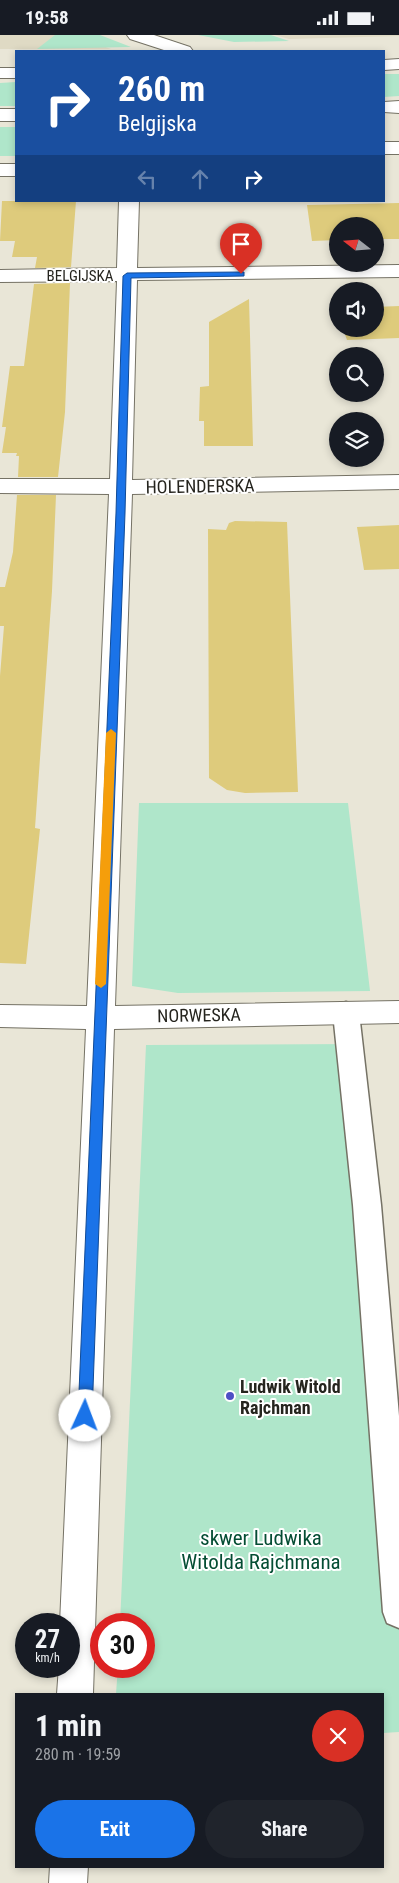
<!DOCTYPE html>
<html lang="en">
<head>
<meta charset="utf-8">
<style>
	:root { --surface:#171b24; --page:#20242c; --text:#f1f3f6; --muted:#9ea1a6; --accent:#1a73e8 }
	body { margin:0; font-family:"Roboto Condensed",sans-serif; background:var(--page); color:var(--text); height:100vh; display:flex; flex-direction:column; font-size:19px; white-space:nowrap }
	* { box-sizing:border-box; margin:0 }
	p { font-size:16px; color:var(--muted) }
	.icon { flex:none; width:28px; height:28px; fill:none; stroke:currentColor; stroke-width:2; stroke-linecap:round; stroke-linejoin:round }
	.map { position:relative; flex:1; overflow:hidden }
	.details { position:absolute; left:15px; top:1658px; width:369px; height:175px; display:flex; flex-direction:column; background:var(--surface); border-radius:0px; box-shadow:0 2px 8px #0003 }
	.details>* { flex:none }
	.hud { position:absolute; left:15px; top:15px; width:370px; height:152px; border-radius:0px; box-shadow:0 2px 8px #0003; background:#1a4fa0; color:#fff; overflow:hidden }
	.needle { width:32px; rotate:287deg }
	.controls { position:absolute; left:329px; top:182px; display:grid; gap:10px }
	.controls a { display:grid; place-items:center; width:55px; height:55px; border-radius:50%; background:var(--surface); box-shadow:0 2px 8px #0003; font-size:25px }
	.speed { position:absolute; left:15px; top:1578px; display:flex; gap:10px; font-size:25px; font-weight:700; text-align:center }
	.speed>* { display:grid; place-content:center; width:65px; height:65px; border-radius:50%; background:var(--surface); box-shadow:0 2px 8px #0003; line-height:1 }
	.speed small { font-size:12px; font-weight:400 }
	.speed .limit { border:8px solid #d22; background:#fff; color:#111 }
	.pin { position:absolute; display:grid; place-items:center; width:42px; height:42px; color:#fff; margin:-51px -21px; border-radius:50% 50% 50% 0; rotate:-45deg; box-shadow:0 0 5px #0007 }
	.pin .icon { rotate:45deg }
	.me { position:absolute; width:55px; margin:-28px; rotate:2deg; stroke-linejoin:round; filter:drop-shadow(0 0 4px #0008) }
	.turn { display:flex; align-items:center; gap:18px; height:105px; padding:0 20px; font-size:22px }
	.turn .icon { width:65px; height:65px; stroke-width:2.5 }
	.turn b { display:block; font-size:35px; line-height:42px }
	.lanes { display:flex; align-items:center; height:48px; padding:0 20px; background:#0003; justify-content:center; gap:25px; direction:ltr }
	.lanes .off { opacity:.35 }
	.round { display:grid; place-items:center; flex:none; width:52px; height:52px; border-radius:26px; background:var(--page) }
	.headline { display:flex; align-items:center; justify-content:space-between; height:85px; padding:0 20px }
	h1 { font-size:30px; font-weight:700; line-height:38px }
	.cta { display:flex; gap:10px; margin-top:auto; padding:10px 20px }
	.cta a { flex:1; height:58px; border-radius:30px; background:var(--accent); color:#fff; font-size:20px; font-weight:700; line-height:58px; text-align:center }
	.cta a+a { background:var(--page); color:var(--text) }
	.status { display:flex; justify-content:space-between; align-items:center; height:35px; padding:0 25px; background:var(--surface); direction:ltr }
	.status svg { height:14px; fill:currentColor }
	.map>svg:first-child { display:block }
	.built { fill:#dfdac4 }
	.green { fill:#afe6ca }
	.building { fill:#decb7c }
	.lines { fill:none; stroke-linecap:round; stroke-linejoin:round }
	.lane-casing { stroke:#757265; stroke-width:3 }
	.street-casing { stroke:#757265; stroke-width:2 }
	.primary-casing { stroke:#757265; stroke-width:2 }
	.lane { fill:#fff; fill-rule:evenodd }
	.street { fill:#fff; fill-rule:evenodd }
	.primary { fill:#fff; fill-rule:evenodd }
	.route { fill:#1a73e8; stroke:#114b97 }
	.slow { fill:#f59e0b }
	.poi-dot { fill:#4e4fc5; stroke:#fff; stroke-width:2 }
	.labels { text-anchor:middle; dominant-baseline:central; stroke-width:4; stroke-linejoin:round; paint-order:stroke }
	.far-street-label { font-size:15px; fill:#25241e; stroke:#fff }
	.street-label { font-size:18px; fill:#25241e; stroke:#fff }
	.poi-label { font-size:18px; font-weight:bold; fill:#25241e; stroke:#fff; text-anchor:start }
	.near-park-label { font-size:21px; fill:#044d33; stroke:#fff }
</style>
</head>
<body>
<div class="status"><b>19:58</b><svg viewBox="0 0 49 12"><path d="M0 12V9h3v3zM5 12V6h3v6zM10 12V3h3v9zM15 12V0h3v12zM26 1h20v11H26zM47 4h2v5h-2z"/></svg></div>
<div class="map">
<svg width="399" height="1848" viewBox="0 0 399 1848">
	<rect width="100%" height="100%" fill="#e9e6d7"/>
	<path class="built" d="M0,0h72l39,14h-111z
		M275,0h124v1l-110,3z"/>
	<path class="green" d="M55,0h45l31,12 -94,2z
		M198,0h73l18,6 -55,1z
		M384,39h15v22l-15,1z
		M16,47v24h-16v-23z
		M0,92h16v29h-16z
		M139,768h209l22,188 -192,2 -46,-7z
		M360,1009l39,438v250l-16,1 -1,-39h-266l2,-28h26v-42h-24l26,-579z"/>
	<path class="building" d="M2,166h74l-5,66 -36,1 2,-11h-25l3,-16h-15z
		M399,168v36h-24v-13h-37v14l-26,1 -5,-36z
		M70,248l-5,129 -7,65h-40l1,-21h-3l1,-3h-15l4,-26h-4l8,-61h14l10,-82z
		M249,264l4,147h-49v-25h-5l1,-34 9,-1v-64z
		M399,271v32l-52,2 -4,-11h32v-22z
		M17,460h39l-4,96 -17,237 5,1 -14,135 -26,-1v-287l4,-50h-4v-39h5l8,-35z
		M235,486l52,1 11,270 -53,1 -18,-3 -18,-12 -1,-249 18,1 3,-7z
		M399,490v44l-35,1 -7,-43z"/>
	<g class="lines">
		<defs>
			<path id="lane" d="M346,967l9,3 4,8 22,192 18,211v212l-12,-5 -4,-11 -30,-407 -20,-192 4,-8z"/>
			<path id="street" d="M127,0h27l36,12 3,4h-26l-37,-12z
				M384,107h15v12h-15z
				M0,129h16v12h-16z
				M119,166h20l-2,67 262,-3v12l-262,3 -5,200 267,-5v14l-267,5 -17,512 284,-5v22l-285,6 -21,665h-36l2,-28h10v-42h-9l26,-595 -86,-2v-22l87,1 22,-512 -109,-1v-14h110l7,-198 -117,1v-12l117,-2z
				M50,1831h38l-1,17h-38z"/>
			<path id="primary" d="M399,24v10l-15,1v-10z
				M0,33h16v10h-16z
				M399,66v12l-15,-1v-10z
				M0,74h16v12h-16z"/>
		</defs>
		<use href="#lane" class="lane-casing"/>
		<use href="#street" class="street-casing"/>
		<use href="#primary" class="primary-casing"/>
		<use href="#lane" class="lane"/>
		<use href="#street" class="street"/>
		<use href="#primary" class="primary"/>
	</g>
	<path class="route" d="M241,237h3v4l-113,2 -6,235 -33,903 -2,5 -5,1 -5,-1 -2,-5 38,-903 7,-237 4,-3z"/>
	<path class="slow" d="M111,694l5,4 -10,251 -5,4 -6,-4 11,-251z"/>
	<circle class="poi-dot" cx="230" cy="1361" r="5"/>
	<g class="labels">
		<g class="far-street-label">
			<text x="80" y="241">BELGIJSKA</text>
		</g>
		<g class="street-label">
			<text transform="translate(200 451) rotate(-1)">HOLENDERSKA</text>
			<text transform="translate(199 980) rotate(-1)">NORWESKA</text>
		</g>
		<g class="poi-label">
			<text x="240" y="1351">Ludwik Witold<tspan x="240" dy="21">Rajchman</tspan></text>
		</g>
		<g class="near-park-label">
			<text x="261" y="1503">skwer Ludwika<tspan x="261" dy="24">Witolda Rajchmana</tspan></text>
		</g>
	</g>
</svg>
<div class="controls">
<a><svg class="needle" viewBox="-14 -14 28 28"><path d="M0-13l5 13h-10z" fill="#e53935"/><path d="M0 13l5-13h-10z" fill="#9ea1a6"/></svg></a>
<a><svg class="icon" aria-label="sound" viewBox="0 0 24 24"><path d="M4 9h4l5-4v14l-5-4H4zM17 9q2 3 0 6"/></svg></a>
<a><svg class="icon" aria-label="search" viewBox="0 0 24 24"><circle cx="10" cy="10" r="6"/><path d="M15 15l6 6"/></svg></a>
<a><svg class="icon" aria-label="layers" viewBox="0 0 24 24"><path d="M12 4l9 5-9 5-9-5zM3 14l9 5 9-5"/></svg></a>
</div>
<div class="speed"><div>27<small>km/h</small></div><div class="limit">30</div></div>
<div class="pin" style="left:241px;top:239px;background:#d93025"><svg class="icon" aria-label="arrive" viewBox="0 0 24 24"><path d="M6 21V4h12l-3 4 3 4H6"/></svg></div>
<svg class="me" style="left:85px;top:1381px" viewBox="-20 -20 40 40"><circle r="19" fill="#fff"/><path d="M0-13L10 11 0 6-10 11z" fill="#1a73e8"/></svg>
<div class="hud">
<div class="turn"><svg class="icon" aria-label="right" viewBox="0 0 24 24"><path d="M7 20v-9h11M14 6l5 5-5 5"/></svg><div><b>260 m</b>Belgijska</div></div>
<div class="lanes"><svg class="icon off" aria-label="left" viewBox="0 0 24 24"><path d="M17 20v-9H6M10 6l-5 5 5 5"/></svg><svg class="icon off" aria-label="ahead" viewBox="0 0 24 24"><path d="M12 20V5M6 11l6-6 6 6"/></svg><svg class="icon" aria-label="right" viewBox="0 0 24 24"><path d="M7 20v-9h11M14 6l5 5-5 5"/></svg></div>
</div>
<section class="details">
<div class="headline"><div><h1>1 min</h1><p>280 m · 19:59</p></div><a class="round" style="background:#d93025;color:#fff"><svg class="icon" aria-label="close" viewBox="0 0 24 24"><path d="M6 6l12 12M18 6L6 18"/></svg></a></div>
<div class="cta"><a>Exit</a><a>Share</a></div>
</section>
</div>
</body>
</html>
